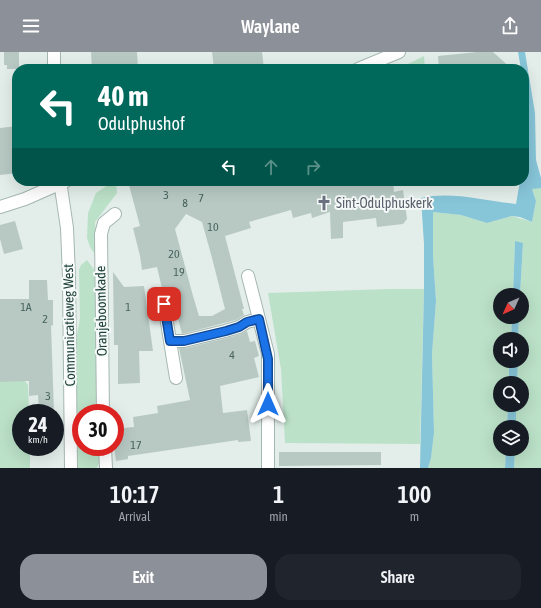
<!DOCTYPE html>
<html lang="en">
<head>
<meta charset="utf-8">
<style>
	:root { --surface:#171b24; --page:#20242c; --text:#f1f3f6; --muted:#9ea1a6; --accent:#8c9099 }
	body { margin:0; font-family:"Asap Condensed",sans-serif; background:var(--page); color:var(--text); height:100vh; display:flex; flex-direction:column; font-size:15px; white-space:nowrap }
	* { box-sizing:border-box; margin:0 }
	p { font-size:13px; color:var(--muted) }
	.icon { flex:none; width:22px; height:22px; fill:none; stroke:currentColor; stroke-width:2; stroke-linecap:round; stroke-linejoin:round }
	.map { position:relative; height:416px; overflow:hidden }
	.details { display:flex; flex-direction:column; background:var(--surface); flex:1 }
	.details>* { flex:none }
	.guide { position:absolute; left:12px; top:12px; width:517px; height:122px; border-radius:16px; box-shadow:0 4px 16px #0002; background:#00695c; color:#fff; overflow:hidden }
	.needle { width:26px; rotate:225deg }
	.controls { position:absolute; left:493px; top:236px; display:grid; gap:8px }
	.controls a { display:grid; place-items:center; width:36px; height:36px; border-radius:50%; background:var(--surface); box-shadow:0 4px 16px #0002; font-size:20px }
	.speed { position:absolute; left:12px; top:352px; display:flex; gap:8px; font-size:20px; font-weight:700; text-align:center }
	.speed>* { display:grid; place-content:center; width:52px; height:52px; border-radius:50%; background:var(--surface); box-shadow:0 4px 16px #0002; line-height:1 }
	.speed small { font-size:10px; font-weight:400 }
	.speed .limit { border:6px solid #d22; background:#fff; color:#111 }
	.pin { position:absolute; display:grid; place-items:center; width:34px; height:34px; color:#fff; margin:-17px; border-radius:8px; box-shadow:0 2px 6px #0006 }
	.me { position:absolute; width:44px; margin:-22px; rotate:0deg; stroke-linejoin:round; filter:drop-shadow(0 0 3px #0008) }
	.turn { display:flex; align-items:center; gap:14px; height:84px; padding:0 20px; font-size:18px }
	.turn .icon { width:52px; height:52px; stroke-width:2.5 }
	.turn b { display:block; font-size:28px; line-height:34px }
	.lanes { display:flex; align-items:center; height:38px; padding:0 20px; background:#0003; justify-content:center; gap:20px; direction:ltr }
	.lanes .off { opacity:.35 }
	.eta { display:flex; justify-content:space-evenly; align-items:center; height:68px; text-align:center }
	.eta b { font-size:24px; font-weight:600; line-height:28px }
	.action { display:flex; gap:8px; margin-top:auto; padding:8px 20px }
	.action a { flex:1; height:46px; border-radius:16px; background:var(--accent); color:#fff; font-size:16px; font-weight:600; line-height:46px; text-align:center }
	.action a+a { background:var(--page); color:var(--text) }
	header { display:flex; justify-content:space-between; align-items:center; height:52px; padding:0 20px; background:var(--accent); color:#fff; font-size:18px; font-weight:600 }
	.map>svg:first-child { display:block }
	.green { fill:#bbe1c8 }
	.water { fill:#87c5d8 }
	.building { fill:#b8c9c4; fill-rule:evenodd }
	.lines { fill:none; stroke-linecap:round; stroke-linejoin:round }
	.minor-casing { stroke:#a5b7b2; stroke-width:14 }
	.tertiary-casing { stroke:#a5b7b2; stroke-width:14 }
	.minor { stroke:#fff; stroke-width:12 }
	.tertiary { stroke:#fff; stroke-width:12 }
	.route-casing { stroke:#114b97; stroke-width:10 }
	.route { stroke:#1a73e8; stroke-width:7 }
	.labels { text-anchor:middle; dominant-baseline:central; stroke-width:4; stroke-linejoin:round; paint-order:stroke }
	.number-label { font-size:12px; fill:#47645d }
	.worship-label { font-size:14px; fill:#5b616d; stroke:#f5faf8; text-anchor:start }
	.street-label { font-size:14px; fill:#21423b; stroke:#f5faf8 }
</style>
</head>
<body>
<header><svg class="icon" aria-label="menu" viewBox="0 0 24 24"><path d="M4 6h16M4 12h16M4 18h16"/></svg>Waylane<svg class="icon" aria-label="share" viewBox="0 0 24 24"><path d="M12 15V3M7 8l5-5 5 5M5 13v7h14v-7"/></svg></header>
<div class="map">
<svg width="541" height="416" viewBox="0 0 541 416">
	<rect width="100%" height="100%" fill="#e3eeea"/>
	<path class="green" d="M424,4l1,13h-27z
		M114,129h2l1,12 -22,29 2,35 -7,-10 -3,-9 1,-25 8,-20z
		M536,135l5,1v280h-27l1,-19h7v-22h-6v-22h6v-22h-5l1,-22h4v-22h-4l1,-22h3v-22h-2l3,-51 -8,-3 -2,54h-13v22h12l-1,22h-11v22h9v22h-9v22h8l-1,22h-7v22h6l-1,19h-77l3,-10 3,-25 -2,-79 4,-53 -3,-45v-44l28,3 26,8 25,-7 20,6 4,-21 -4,-12z
		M87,208l9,12 3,141h-18v34h18l1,14 -3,7h-19v-2l-2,-127 4,-20 -1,-49 2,-5z
		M390,237h34l-4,155 -135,-1 -4,-74 -13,-76z
		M24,328l4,5 1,28h-8v34h9v21h-30v-87z"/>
	<path class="water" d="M518,0h7l10,61 1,47 5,18v10l-9,1 4,12 -4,21 -12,-5 -8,-1 -25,7 -26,-8 -28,-3v44l3,45 -4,53 2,79 -3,25 -3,10h-8l4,-179v-45l-3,-46c31,-7 64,3 95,6l4,-23h4v-55l2,-26 -2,-11v-20h-3z
		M515,189l8,2 -3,52h-7z
		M512,265h7l-1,22h-7z
		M509,309h9l-1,22h-8z
		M508,353h8v22h-9z
		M506,397h9l-1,19h-9z"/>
	<path class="building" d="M4,0h15v17h-12v-4h-3z
		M91,0h46l1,17h-46z
		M212,0h50l2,17h-42v-2l-8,1z
		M477,0h16l19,17h-73l-1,-13z
		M17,74v47l-17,2v-47z
		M145,129h248l1,11 9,-2 4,29 -4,5 -26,3 -1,-9 -33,4v16l-12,1 -1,-27 -18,6 -1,-5 -18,5 -2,-8 -42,12 2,6 -26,8 19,73h-2l2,6 -8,5 -54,14 -8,-31h-3l-1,-4 -6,-2 -7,-30 -15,3 -2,-14 -7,-28 7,-2 -11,-41zM186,162l16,8 10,36 13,51 -13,7h-13l-6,-20 -18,-67z
		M15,169l8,28 -19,5 -4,-15v-14z
		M113,220l11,15 20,-1 9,65h-14l1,32 -22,1v-39h-4z
		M29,228h18l1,20h5v26l-2,-1 3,88h-15l-1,-18 -9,1v-15l-29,1v-83h29z
		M247,279l3,11 5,-1 4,15 -5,2 5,19 -39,9 3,27 24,-3 4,31 -13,1v-2l-110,16v3l-12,2 -2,-14h1v-24l7,-1 1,6 11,-1 -1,-10 25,-4 -1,-7 33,-6 -11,-52h7l41,-10 14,-4z
		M279,400h102v13l-102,1z"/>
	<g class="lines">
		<defs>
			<path id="minor" d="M248,224l20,78v114
				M164,252l6,37h14l41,-10 14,-4 8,-5 12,-3
				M170,289l6,37
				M103,361l-2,-179 3,-11 11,-9
				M105,395l1,21"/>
			<path id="tertiary" d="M54,0v17
				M358,17l41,-17
				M60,129l7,47 2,49 2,191
				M0,155l25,-8 41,-18"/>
		</defs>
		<use href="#minor" class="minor-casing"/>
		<use href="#tertiary" class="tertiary-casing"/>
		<use href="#minor" class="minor"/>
		<use href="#tertiary" class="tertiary"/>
	</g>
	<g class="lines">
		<defs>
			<path id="route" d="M164,252l6,37h14l42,-10 13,-4 8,-5 12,-3 9,40v45"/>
		</defs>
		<use href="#route" class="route-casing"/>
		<use href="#route" class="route"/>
	</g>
	<defs>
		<symbol id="church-bare" viewBox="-9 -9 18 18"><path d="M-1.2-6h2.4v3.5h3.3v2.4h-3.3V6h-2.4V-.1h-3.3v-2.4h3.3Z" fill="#6b7280" stroke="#f5faf8" stroke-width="2.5" paint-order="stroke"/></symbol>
	</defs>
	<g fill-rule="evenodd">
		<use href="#church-bare" x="313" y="140" width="22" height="22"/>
	</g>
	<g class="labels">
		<g class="number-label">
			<text x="166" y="143">3</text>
			<text x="201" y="146">7</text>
			<text x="185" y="151">8</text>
			<text x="213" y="175">10</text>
			<text x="174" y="202">20</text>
			<text x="179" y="220">19</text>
			<text x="26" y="255">1A</text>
			<text x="128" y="255">1</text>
			<text x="45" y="267">2</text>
			<text x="232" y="303">4</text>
			<text x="48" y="344">3</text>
			<text x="136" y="393">17</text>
		</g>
		<g class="worship-label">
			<text x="336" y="151">Sint-Odulphuskerk</text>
		</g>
		<g class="street-label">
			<text transform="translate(101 259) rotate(-91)">Oranjeboomkade</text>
			<text transform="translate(69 273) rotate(-91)">Communicatieweg West</text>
		</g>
	</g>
</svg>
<div class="controls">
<a><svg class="needle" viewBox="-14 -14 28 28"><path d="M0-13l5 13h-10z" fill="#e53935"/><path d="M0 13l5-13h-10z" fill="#9ea1a6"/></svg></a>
<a><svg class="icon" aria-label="sound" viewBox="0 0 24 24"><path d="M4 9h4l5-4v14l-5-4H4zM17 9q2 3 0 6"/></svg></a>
<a><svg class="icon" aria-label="search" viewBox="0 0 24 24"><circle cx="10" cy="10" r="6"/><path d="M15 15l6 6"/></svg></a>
<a><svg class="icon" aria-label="layers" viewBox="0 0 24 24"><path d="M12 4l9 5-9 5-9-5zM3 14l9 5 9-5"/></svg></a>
</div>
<div class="speed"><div>24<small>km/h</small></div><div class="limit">30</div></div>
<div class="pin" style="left:164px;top:252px;background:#d93025"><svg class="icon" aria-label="arrive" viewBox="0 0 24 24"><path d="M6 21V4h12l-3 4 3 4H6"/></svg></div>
<svg class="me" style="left:268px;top:352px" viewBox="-20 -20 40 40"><path d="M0-17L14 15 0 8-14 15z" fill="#1a73e8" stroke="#fff" stroke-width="4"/></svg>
<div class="guide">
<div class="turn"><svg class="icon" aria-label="left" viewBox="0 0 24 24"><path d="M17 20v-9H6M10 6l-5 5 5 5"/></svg><div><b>40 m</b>Odulphushof</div></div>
<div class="lanes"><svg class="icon" aria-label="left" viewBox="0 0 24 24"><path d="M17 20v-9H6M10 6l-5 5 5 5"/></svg><svg class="icon off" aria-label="ahead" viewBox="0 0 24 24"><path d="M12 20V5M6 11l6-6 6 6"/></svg><svg class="icon off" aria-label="right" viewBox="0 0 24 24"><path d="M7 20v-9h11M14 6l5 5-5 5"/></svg></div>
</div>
</div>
<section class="details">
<div class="eta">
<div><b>10:17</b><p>Arrival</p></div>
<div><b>1</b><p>min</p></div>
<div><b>100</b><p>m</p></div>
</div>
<div class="action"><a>Exit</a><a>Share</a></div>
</section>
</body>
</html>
